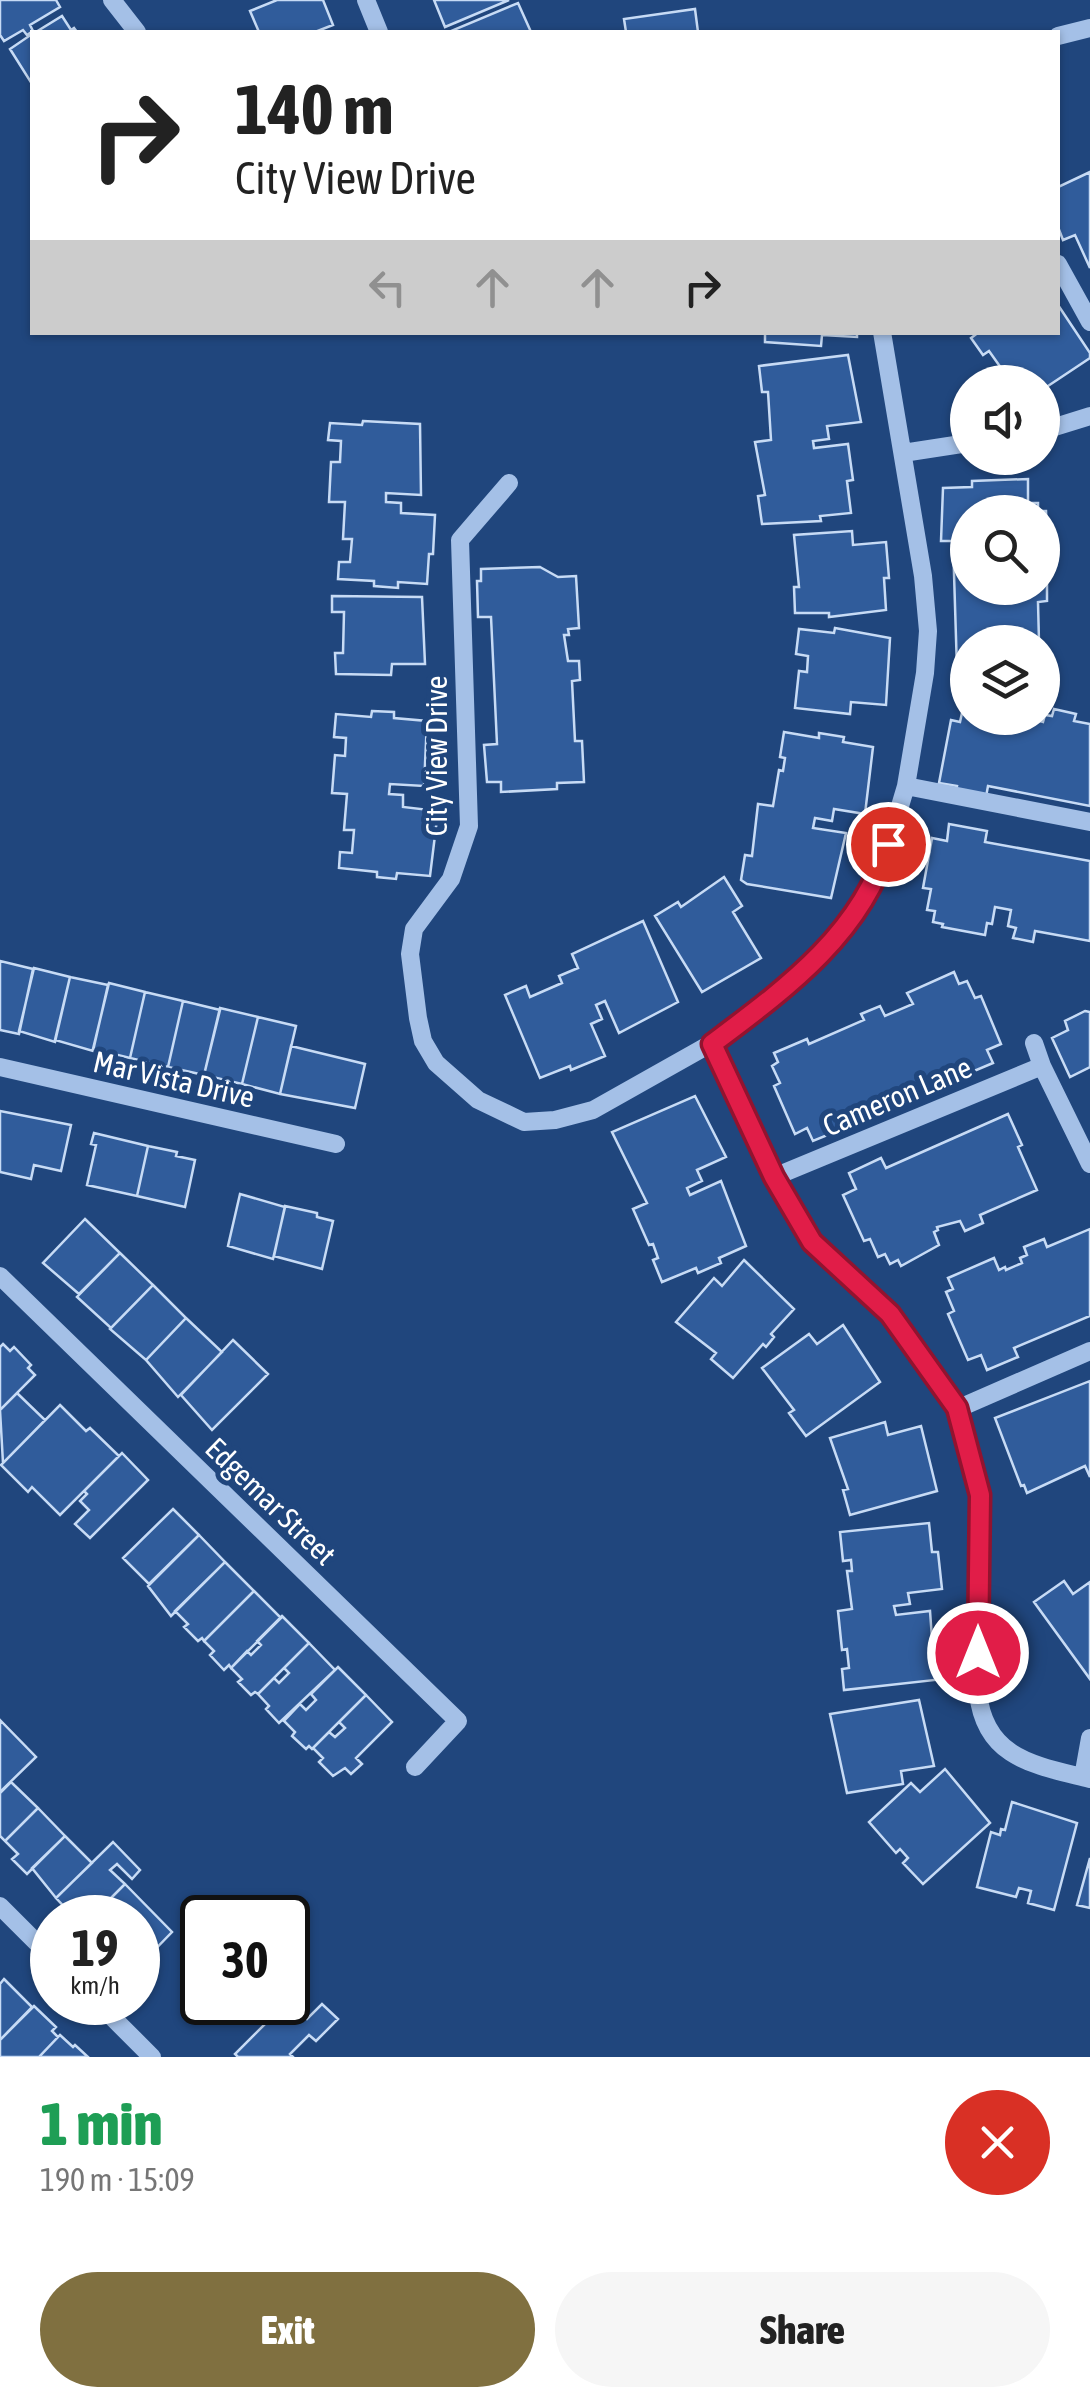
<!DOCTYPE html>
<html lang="en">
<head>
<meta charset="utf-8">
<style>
	:root { --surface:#fff; --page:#f6f6f6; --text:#222; --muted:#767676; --accent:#807040 }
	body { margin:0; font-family:"Asap Condensed",sans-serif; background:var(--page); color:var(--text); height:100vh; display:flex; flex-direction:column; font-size:38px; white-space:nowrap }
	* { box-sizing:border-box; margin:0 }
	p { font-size:32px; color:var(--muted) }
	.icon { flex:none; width:55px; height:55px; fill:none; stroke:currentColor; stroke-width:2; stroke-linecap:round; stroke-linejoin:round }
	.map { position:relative; height:2057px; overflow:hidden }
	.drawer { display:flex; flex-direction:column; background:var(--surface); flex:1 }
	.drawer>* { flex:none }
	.top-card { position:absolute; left:30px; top:30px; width:1030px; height:305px; border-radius:0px; box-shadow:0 2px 8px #0004; background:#fff; color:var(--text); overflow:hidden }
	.buttons { position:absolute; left:950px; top:365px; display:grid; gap:20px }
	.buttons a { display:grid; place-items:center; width:110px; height:110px; border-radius:50%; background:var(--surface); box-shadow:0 2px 8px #0004; font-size:50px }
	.speed { position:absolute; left:30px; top:1895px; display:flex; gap:20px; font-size:50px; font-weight:700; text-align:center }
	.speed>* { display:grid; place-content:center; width:130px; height:130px; border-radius:50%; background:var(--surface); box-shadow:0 2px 8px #0004; line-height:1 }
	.speed small { font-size:25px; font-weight:400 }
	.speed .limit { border:5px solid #111; border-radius:15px; background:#fff; color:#111 }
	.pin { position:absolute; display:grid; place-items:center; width:85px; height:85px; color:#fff; margin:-42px; border:5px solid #fff; border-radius:50%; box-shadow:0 2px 10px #0007 }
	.me { position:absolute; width:110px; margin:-55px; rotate:0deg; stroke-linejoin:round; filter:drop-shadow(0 0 8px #0008) }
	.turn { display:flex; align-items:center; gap:35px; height:210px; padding:0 40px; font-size:45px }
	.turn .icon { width:130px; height:130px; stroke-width:2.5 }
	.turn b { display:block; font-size:70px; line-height:85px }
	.lanes { display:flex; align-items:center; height:95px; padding:0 40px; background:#0003; justify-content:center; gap:50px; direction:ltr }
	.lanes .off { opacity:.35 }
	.round { display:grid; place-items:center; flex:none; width:105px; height:105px; border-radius:52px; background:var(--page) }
	.head { display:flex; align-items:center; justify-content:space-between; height:170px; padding:0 40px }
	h1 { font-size:60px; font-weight:800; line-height:75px; color:#1e9e55 }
	.primary-button { display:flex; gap:20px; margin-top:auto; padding:20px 40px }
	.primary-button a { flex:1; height:115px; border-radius:60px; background:var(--accent); color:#fff; font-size:40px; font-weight:800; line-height:115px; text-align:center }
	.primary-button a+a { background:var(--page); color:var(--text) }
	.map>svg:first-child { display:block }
	.building { fill:#305c9b; stroke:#c7dbf5; stroke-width:2.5 }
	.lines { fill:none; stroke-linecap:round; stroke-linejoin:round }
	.minor { stroke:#a4c0e7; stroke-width:18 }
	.route-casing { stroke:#92132f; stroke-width:25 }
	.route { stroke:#e11d48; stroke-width:18 }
	.labels { text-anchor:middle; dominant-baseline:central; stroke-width:10; stroke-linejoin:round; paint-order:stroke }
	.street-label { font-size:30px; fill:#fff; stroke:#20467d }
</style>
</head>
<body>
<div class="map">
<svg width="1090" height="2057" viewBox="0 0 1090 2057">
	<rect width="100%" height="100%" fill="#20467d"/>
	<path class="building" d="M0,0h56l4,7 -30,18 3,6 -6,4 -4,-5 -19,11 -4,-6z
		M277,0h46l10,25 -18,7h-56l-9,-21z
		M434,0h75l-64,27z
		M518,3l13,29h-80v-1z
		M695,9l3,23h-72l-2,-13z
		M62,16l9,14 3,-2 3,4h-41z
		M32,34v50l-22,-35z
		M1090,172v96l-15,-33 -12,5 -5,-13v-40z
		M1058,305l32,48v5l-48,32v-8h-31l-22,-31 -6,4 -12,-17 8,-6h79z
		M765,332h92v5l-35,-2 -1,11 -56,-4z
		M848,355l13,67 -34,4 2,13 -16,2 1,7 34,-4 5,36 -6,1 4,32 -31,3 1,5 -59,3 -4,-28 7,-1 -10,-53 16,-2 -3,-48h-6l-3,-26z
		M363,421l57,3 1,71 -35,-2v9l15,1v10l34,2 -2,39h-4l-2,30 -29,-2v6l-24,-2v-5l-36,-2 1,-17h11l2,-23h-9l2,-37h-16l2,-40h9l1,-21 -13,-1 2,-17 32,2z
		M1028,479v24h10v8h8l1,32h-5v-31h-74v76h74v-5h5v18l-9,1 1,40h-71v28h-11l-4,-129h-12l2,-53 29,-1v-6z
		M852,531l1,14 33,-3 3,36h-5l2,32 -57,7v-4h-34l-1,-26h5l-5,-52z
		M540,567l18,10 18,-1 3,52 -11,1 1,6h-5l4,26h11l1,19 -8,1 3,60h7l2,41 -27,1v6l-56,3v-10h-14l-3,-37 13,-1 -6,-127h-13l-1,-36h4v-12z
		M332,596l90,1 3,67h-33l-1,11 -55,-1 -1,-21h8l1,-41h-12z
		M835,628l55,10 -4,67 -35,-3 -1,12 -55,-6 4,-37 8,1 1,-16 -12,-2 3,-25 35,4z
		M964,704h4v14h61l14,4 2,-7 7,1 2,-7 22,5 -2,7 16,3v82l-102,-20 -2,11 -30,-6 1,-5 -18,-3 12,-63 9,2z
		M372,711l22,1v6l33,3 -3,65 -34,-2 -1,10 14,1v12l35,4 -8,65 -33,-3 -1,6 -19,-2v-5l-38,-4 1,-16 12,1 2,-23h-10l3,-36 -15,-1 3,-38 10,1 1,-18 -12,-1 2,-23 35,3z
		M784,732l35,6v-5l25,4 -1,5 30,5 -8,67 -31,-5 -2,12 -17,-3 -2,10 33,5 -15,65 -84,-14 -6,-4 4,-25 7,1 6,-52 15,2 6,-36 4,1 2,-13 -5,-1z
		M949,824l38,7 -2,11 105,19v80l-55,-10 -2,11 -20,-4 3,-10 -8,-2 3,-16 -16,-3 -3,17 -5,-1 -2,12 -43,-8 1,-3 -10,-2 2,-11 -8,-1 4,-21 -8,-1 9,-50 15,3z
		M724,877l18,29 -9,6 28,46 -59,34 -47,-76 23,-14 3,5z
		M643,921l35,81 -59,31 -14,-32 -9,4 6,14 -11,5 14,32 -34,14 -1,-4 -30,12 -35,-83 21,-9 4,11 32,-14 -3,-7 19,-8 -6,-14z
		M0,961l33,8 -14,65 -19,-4z
		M34,968l36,9 -15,65 -36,-11z
		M954,972l5,12 8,-3 8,17 6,-2 20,48 -14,6 6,13 -33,14 -4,-8 -112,49 3,9 -34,14 -6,-13 -12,6 -21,-48 6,-3 -8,-17 6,-4 -4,-9 33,-14 2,5 55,-24 -3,-6 19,-8 5,10 28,-12 -6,-11z
		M70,977l38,8 -15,66 -38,-11z
		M109,983l36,9 -15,66 -37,-9z
		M145,992l38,9 -15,66 -38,-9z
		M183,1001l37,9 -16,65 -36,-8z
		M220,1008l38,9 -16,67 -38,-9z
		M1085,1011l5,1v55l-20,10 -18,-39 16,-8 -3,-9z
		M258,1017l38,9 -16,68 -38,-10z
		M291,1046l74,18 -10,44 -75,-14z
		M695,1096l31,61 -29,13 5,11 -15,7 3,7 31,-14 25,65 -27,12 2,5 -23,10 -2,-5 -34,14 -9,-22 5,-2 -5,-14 -4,1 -16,-36 14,-6 -35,-71z
		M0,1111l71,14 -10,46 -27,-6 -3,14 -31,-7z
		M1008,1114l14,31 -4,2 19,43 -57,25 3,8 -18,8 -5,-10 -23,6 1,3 -4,2 5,13 -38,21 -3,-6 -8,4 -5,-10 -7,3 -8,-18 -6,2 -21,-46 13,-6 -7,-16 32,-15 5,10z
		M94,1133l54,13 -11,50 -50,-11 9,-40 -5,-1z
		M148,1146l29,6 -1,4 19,4 -10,47 -48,-11z
		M240,1194l45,13 -12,52 -45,-13z
		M285,1206l32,7v4l16,4 -11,48 -48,-13z
		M85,1219l35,34 -41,41 -36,-31z
		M1090,1229v87l-76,32 4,9 -31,13 -6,-15 -13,5 -20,-46 6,-3 -8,-19 7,-3 -5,-11 46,-20 5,12 6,-3 1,3 16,-7 -2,-5 7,-3 -3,-8 20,-8 3,8z
		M120,1253l33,32 -42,43 -34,-31z
		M744,1260l50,49 -23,25 3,3 -8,10 -3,-3 -30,34 -22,-19 5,-6 -40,-31 38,-44 8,8z
		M153,1285l33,33 -40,42 -36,-31z
		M186,1318l36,34 -44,45 -32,-37z
		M843,1325l37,57 -74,54 -17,-23 5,-3 -32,-42 47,-34 8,10z
		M233,1340l35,34 -56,56 -31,-35z
		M3,1344l7,7 4,-4 17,18 -3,3 7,7 -35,35v-63z
		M1090,1381v96l-5,-11 -58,27 -3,-8 -3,1 -26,-68z
		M17,1393l28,27 -42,43 -3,-53z
		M60,1405l26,26 4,-3 29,28 -59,59 -28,-28 -4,5 -27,-27z
		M885,1422l3,13 33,-9 16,65 -87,24 -7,-25 5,-1 -18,-51z
		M122,1453l26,27 -58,58 -15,-14 14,-14 -9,-9 7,-7 -3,-3z
		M173,1509l26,26 -50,49 -26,-26z
		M929,1523l3,29h6l4,37 -34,4 2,11 -16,2 2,9 34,-4 5,69 -91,10 -2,-21 7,-1 -2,-19 -5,1 -4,-39 14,-2 -5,-38h5l-1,-11 -8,1 -3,-29z
		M199,1535l26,27 -54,54 -23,-30z
		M225,1562l29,29 -50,50 -2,-3 -4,3 -14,-14 4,-3 -13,-13z
		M1064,1581l9,13 17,-12v97l-56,-77z
		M254,1591l27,27 -50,50 -2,-3 -5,5 -14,-15 4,-4 -10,-10z
		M282,1616l27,27 -51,51 -3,-2 -4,3 -13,-13 4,-3 -11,-11 16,-17 4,4 10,-10 -4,-4z
		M309,1643l26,27 -56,53 -13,-14 3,-3 -11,-12 16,-16 5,5 10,-10 -5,-5z
		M338,1667l28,28 -54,54 -3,-3 -3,3 -14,-13 3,-4 -11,-11 16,-17 6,6 10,-10 -5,-6z
		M366,1695l26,27 -36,36 6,6 -11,10 -6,-6 -12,8 -14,-14 4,-4 -10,-10 16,-16 6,5 10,-9 -6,-6z
		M919,1700l15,66 -33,5 2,13 -56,9 -17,-79z
		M0,1720l36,37 -36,35z
		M945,1769l45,54 -67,61 -20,-21 5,-5 -8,-9 -4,4 -27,-31 42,-39 9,9z
		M11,1782l27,26 -33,33 -5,-5v-43z
		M1012,1802l65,21 -23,87 -26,-7 3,-12 -12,-3 -3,9 -39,-10 14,-55 9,3 1,-6 4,1z
		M38,1808l27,28 -38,38 -15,-15 6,-5 -13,-13z
		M65,1836l27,27 -36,35 -24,-30z
		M113,1842l27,28 -8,9 -15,-15 -7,6 15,14 -34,34h-16l-19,-20z
		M1090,1858v50l-13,-3z
		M125,1884l47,48 -34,35v-49h-47z
		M4,1979l28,28 -32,33v-56z
		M289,2000l18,19 15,-15 16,15 -22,22 -7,-6 -19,19 3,3h-55l-3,-3z
		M34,2006l22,21 -4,4 6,6 -19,20h-39v-17z
		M60,2035l13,12 2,-2 13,12h-49z"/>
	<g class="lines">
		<path class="minor" d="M112,0l25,32
			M366,0l13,32
			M1058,36l32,-8
			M1058,264l32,58
			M1042,431l48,-15
			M903,453l65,-10
			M509,483l-49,57 9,286 -18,53 -37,50 -4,25 8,64 5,23 13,22 42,37 46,22 31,-2 38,-10 119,-67 29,-21 70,-57 41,-44 28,-48 26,-87 19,-113 3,-42 -5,-55 -41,-244
			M906,786l184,36
			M712,1043l62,134 38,65 78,71 67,96 23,86 -2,198c7,66 57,72 112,86
			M1034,1043l8,23 48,98
			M0,1067l336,77
			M774,1177l268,-111
			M0,1276l458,445 -43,46
			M957,1409l133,-58
			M1083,1777l7,-39
			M0,1906l52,52
			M97,2002l55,55"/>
	</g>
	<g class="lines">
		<defs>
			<path id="route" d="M888,844c-26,90 -104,146 -176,200l62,133 38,65 78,72 67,94 23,87 -2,158"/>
		</defs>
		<use href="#route" class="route-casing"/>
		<use href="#route" class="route"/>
	</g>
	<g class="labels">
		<g class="street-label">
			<text transform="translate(436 756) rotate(-90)">City View Drive</text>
			<text transform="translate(174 1079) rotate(13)">Mar Vista Drive</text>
			<text transform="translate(897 1096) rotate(-23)">Cameron Lane</text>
			<text transform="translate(271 1501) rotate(44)">Edgemar Street</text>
		</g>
	</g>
</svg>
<div class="buttons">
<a><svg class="icon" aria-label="sound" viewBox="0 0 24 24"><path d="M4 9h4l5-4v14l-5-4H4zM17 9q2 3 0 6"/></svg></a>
<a><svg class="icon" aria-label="search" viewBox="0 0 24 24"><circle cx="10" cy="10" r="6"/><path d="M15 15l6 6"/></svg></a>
<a><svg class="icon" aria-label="layers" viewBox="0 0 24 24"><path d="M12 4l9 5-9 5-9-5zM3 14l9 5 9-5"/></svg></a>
</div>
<div class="speed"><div>19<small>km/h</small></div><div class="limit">30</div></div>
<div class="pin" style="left:888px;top:844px;background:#d93025"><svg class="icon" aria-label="arrive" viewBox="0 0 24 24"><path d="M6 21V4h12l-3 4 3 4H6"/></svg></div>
<svg class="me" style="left:978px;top:1653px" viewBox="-20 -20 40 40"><circle r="17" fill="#e11d48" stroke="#fff" stroke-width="3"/><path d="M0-11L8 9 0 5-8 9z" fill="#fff"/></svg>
<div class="top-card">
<div class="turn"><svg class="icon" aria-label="right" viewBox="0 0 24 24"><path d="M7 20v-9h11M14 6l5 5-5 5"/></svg><div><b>140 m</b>City View Drive</div></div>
<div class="lanes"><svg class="icon off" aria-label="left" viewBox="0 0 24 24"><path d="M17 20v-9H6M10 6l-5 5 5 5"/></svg><svg class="icon off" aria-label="ahead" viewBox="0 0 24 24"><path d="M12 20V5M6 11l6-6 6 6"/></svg><svg class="icon off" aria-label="ahead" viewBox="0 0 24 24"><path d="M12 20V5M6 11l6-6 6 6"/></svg><svg class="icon" aria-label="right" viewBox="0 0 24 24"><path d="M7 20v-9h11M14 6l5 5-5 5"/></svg></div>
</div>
</div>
<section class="drawer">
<div class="head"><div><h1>1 min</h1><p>190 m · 15:09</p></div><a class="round" style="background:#d93025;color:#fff"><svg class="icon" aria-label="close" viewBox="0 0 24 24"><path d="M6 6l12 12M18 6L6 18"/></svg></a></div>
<div class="primary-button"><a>Exit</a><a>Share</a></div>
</section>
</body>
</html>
